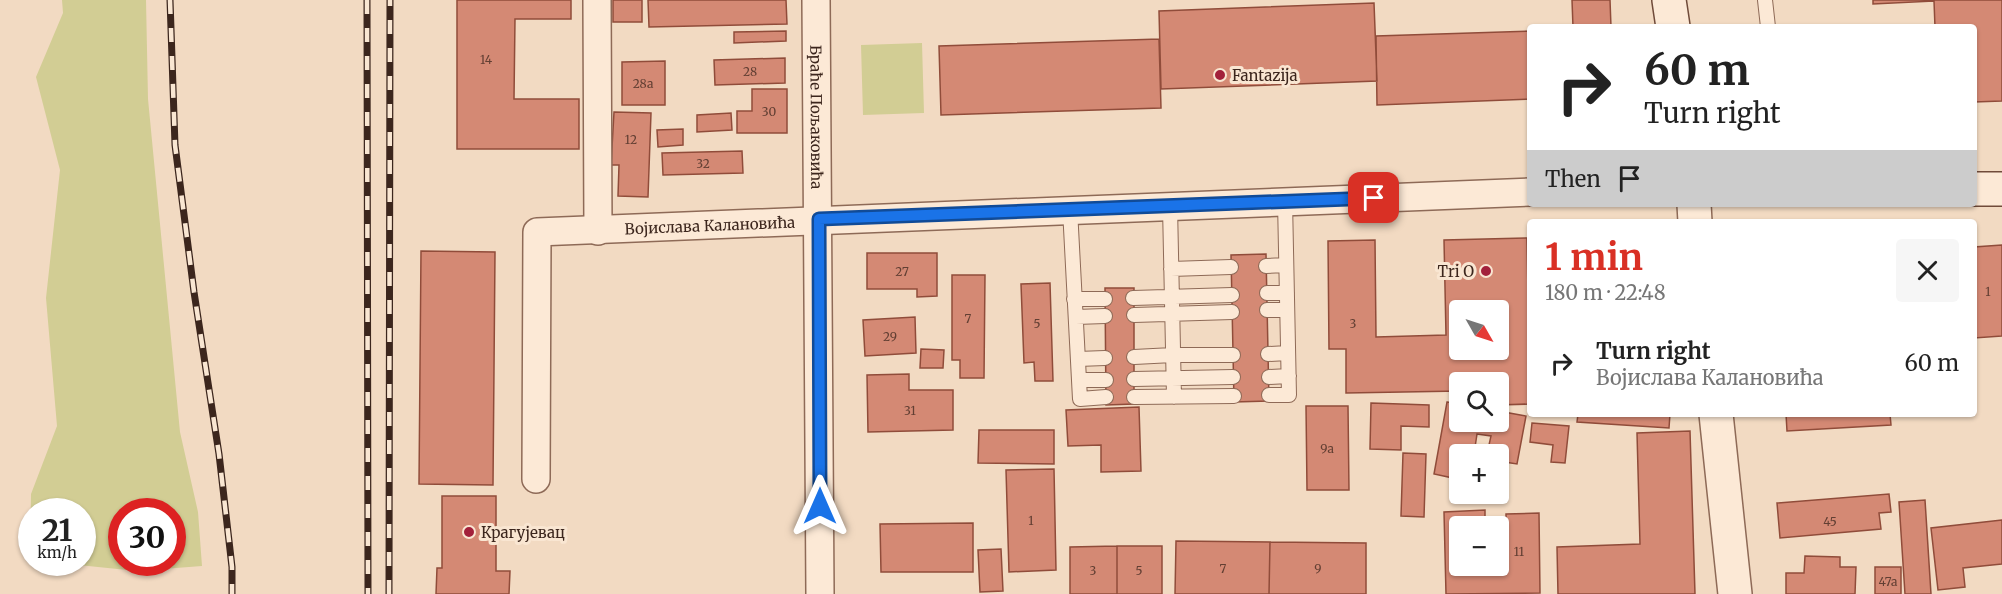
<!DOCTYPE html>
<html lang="en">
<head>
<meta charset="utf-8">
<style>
	:root { --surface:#fff; --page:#f6f6f6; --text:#222; --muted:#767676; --accent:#d93025 }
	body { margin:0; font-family:Merriweather,serif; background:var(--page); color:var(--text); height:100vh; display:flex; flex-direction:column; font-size:22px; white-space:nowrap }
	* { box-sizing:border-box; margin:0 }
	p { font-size:20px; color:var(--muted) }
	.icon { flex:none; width:33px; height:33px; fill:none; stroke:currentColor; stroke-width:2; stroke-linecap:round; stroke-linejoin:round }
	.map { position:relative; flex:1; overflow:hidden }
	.details { position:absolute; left:1527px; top:219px; width:450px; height:198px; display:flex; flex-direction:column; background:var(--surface); border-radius:6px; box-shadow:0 2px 4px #0004 }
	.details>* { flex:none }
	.hud { position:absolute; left:1527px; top:24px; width:450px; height:183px; border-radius:6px; box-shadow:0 2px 4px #0004; background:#fff; color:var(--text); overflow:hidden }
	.needle { width:39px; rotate:129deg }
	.fabs { position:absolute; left:1449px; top:300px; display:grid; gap:12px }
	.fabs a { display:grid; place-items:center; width:60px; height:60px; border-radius:6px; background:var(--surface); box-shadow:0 2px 4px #0004; font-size:30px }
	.speed { position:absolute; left:18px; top:498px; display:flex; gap:12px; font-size:30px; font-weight:700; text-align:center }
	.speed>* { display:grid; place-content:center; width:78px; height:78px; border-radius:50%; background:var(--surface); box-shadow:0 2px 4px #0004; line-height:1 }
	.speed small { font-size:15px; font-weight:400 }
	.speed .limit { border:9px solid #d22; background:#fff; color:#111 }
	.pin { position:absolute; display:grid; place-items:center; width:51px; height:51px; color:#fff; margin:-26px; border-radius:12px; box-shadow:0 3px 9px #0006 }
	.me { position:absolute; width:66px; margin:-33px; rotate:0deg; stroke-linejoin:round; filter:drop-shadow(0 0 4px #0008) }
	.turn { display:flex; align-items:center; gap:21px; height:126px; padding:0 18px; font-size:27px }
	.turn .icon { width:78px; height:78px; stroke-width:2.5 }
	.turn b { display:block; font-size:42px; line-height:51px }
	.then { display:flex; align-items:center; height:57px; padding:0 18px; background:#0003; gap:12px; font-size:22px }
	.round { display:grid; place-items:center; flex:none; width:63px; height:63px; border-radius:6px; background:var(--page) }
	.head { display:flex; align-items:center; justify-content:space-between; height:102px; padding:0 18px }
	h1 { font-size:36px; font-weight:700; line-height:45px; color:var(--accent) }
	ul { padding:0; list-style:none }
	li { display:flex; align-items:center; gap:18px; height:84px; padding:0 18px }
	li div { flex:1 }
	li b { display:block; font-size:22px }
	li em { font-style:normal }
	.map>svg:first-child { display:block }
	.green { fill:#d2cd94; fill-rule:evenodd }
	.building { fill:#d48974; stroke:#904c3a; stroke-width:1.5; fill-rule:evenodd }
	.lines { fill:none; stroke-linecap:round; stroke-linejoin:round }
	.service-casing { stroke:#8e6a57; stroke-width:16 }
	.minor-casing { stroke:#8e6a57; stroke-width:30 }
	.tertiary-casing { stroke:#8e6a57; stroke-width:36 }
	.secondary-casing { stroke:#704b3a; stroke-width:36 }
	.service { stroke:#fce9d6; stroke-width:14 }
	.minor { stroke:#fce9d6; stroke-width:27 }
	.tertiary { stroke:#fce9d6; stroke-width:33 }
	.secondary { stroke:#fce9d6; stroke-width:33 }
	.rail-casing { stroke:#3c261d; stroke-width:7 }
	.rail { stroke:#f9e6d2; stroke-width:4.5; stroke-dasharray:14; stroke-linecap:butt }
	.route-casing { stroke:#114b97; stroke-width:15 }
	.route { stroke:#1a73e8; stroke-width:10 }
	.poi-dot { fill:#a3213b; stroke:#f9e6d2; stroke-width:2 }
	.labels { text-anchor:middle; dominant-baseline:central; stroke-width:6; stroke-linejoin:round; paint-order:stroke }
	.number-label { font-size:12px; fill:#623f33 }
	.poi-label { font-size:15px; fill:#3c261d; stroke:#f9e6d2; text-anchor:start }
	.street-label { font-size:15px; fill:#3c261d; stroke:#f9e6d2 }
</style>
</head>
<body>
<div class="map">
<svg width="2002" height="594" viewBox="0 0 2002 594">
	<rect width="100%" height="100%" fill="#f2dac2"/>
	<path class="green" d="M62,0h84l2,99 32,333 18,80 4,54 -65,5 -78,-8 23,-1v-50h-50l-2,43 1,-61 26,-68 -11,-128 14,-128 -24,-93 27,-64zM122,512h50v50h-50z
		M922,43l2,70 -61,2 -2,-70z"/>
	<path class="building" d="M457,0h114v19h-56l-1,80h65v50h-122z
		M613,0h29v22h-29z
		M648,0h138l1,24 -138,3z
		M1572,0h38l1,27h-38z
		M1873,0h129v101l-28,1v-75h-39l-1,-26 -61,3z
		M1374,3l3,78 -216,8 -2,-78z
		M786,31v10l-52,2v-11z
		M1530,31v68l-153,6 -1,-69z
		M1159,39l2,69 -220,7 -2,-69z
		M785,58v25l-70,2 -1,-25z
		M665,61v44h-43v-43z
		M752,89h35v44h-50v-22h15z
		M614,112l37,1 -3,84 -30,-1 1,-31h-8z
		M731,113l1,17 -35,2v-17z
		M683,129v16l-25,2 -1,-17z
		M742,151l1,22 -80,2 -1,-22z
		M1527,238l3,166 -32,1v-23h-38v9l-114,2v-44h-17l-1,-108 47,-1 1,97 70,-2 -2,-95zM1460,310h38v40h-38z
		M2002,245v91l-28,2v-91z
		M421,251l74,1 -2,233 -74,-1z
		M867,253h70v43l-20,1v-8h-50z
		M1266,254l3,147 -35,1 -3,-147z
		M952,275h33l-1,103h-24v-18h-8z
		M1050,283l3,98h-18l-1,-19 -10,1 -3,-79z
		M1105,288h29v116l-28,1z
		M915,317l1,36 -51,3 -2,-36z
		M921,349l23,1 -1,18h-23z
		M909,374v16h44v40l-85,2 -1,-57z
		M1447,402l13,2v18h38v-11l28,5 -9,48 -19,-3v-7h-11l4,-18 -14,-2 -3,20h-14l-7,24 -19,-4z
		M1371,403l58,2v22l-28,-1v24l-31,-1z
		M1306,406h42l1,84h-42z
		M1139,407l2,64 -40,1v-27l-33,1 -2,-36z
		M1578,414h92l-1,14 -92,-6z
		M1786,414h104l1,11 -104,6z
		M1532,423l37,3 -4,37 -14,-1 2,-17 -23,-3z
		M979,430h75v34l-76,-1z
		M1690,431l5,163h-137l-1,-47 83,-3 -3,-111z
		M1403,453l23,1 -2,63 -23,-1z
		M1054,469l2,101 -47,2 -3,-102z
		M1889,494l2,18 -12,1 2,16 -101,9 -3,-35z
		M442,496h54v75h14l-1,23h-73l1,-26h5z
		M1925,500l6,94h-26l-6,-92z
		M1485,510v16h-25v40h38v-29h8v-23l33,-1 1,80 -94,1 -2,-82z
		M2002,520v44l-39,4 2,19 -27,3 -7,-62z
		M973,523v49h-92l-1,-48z
		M1176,541l94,1 -1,52h-94z
		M1270,542l96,1v51h-97z
		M1117,546h45v48h-45z
		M1117,546v48h-47v-47z
		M1001,549l2,42 -23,1 -2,-42z
		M1805,556l35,1v10h16l-1,27h-69v-21h18z
		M1875,567h26v27h-26z"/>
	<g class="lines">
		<defs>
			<path id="service" d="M1765,0l3,27
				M1170,206l4,191
				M1070,209l10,190 26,-2
				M1266,266l20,-1
				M1171,269l60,-2
				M1267,293h20
				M1133,298l99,-3
				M1074,299h31
				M1267,310h20
				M1134,315l98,-3
				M1076,317l29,-1
				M1268,354l20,-1
				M1134,357l39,-2h60
				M1078,359l27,-1
				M1269,377l20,-1
				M1134,379l99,-2
				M1079,380h27
				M1269,395h20l-4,-194
				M1134,397l100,-1"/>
			<g id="minor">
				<path d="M597,0l1,231"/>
				<path id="s1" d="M816,0l4,594"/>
				<path id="s2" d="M536,479l1,-247 993,-40"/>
			</g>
			<path id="tertiary" d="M1694,204l1,18
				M1716,414l19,180"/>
			<path id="secondary" d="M1669,0l4,27
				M1974,189h28"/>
		</defs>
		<use href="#service" class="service-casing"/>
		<use href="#minor" class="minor-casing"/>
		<use href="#tertiary" class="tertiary-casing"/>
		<use href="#secondary" class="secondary-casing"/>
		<use href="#service" class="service"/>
		<use href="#minor" class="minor"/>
		<use href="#tertiary" class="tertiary"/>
		<use href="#secondary" class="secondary"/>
		<defs>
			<path id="rail" d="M170,0l5,145 19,147 25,162 13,113v27
				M367,0l1,594
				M389,594l1,-594"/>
		</defs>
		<use href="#rail" class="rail-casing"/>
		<use href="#rail" class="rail"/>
	</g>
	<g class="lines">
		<defs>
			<path id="route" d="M820,506l-1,-287 555,-21"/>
		</defs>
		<use href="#route" class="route-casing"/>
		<use href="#route" class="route"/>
	</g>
	<g class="poi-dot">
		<circle cx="1220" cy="75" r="6"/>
		<circle cx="1486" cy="271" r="6"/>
		<circle cx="469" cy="532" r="6"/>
	</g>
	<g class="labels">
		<g class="number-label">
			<text x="486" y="59">14</text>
			<text x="750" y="71">28</text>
			<text x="643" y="83">28a</text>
			<text x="769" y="111">30</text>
			<text x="631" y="139">12</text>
			<text x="703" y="163">32</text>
			<text x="902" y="271">27</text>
			<text x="1988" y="291">1</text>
			<text x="968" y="318">7</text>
			<text x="1037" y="323">5</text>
			<text x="1353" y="323">3</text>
			<text x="890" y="336">29</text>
			<text x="910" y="410">31</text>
			<text x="1327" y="448">9a</text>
			<text x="1031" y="520">1</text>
			<text x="1830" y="521">45</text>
			<text x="1519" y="551">11</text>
			<text x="1223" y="568">7</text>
			<text x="1318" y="568">9</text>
			<text x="1093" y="570">3</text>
			<text x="1139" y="570">5</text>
			<text x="1888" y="581">47a</text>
		</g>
		<g class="poi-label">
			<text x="1232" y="75">Fantazija</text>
			<text x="1474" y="271" text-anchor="end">Tri O</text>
			<text x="481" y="532">Крагујевац</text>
		</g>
		<g class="street-label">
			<text stroke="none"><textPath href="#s1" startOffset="117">Браће Пољаковића</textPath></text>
			<text stroke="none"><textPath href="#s2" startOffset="420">Војислава Калановића</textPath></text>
		</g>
	</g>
</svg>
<div class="fabs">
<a><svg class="needle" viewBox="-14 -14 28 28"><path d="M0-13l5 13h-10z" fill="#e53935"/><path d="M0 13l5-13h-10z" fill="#767676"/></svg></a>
<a><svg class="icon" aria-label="search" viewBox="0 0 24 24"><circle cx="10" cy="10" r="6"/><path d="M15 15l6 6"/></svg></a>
<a>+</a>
<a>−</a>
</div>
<div class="speed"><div>21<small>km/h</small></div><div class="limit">30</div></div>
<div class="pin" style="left:1374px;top:198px;background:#d93025"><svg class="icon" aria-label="arrive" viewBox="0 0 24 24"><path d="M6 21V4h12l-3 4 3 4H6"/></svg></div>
<svg class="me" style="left:820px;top:506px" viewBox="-20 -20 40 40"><path d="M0-17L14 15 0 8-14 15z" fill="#1a73e8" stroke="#fff" stroke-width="4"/></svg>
<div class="hud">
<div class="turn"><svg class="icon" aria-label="right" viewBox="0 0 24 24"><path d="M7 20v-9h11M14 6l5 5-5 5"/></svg><div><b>60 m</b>Turn right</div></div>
<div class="then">Then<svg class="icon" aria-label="arrive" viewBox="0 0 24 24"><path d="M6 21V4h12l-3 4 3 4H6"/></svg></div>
</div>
<section class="details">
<div class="head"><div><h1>1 min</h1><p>180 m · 22:48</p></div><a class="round"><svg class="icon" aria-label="close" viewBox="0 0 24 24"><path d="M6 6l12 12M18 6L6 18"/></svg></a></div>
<ul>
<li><svg class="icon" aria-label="right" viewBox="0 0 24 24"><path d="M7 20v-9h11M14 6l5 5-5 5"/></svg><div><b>Turn right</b><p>Војислава Калановића</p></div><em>60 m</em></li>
</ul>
</section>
</div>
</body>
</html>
